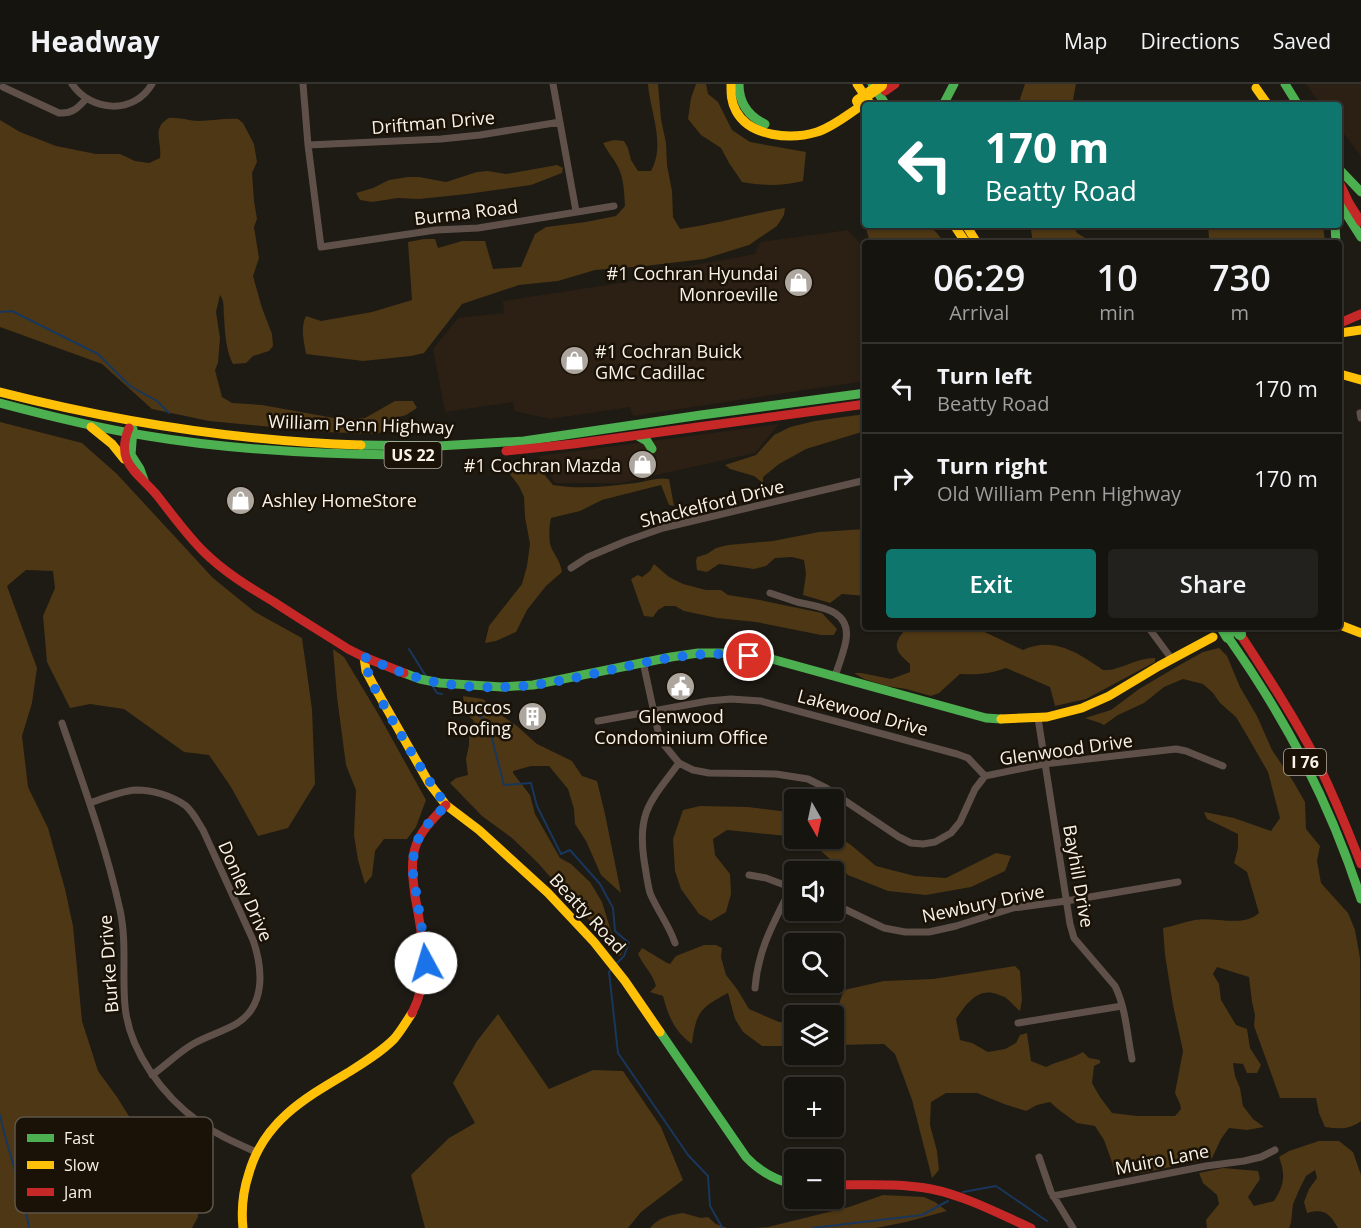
<!DOCTYPE html>
<html lang="en">
<head>
<meta charset="utf-8">
<style>
	:root { --surface:#16140f; --page:#23211d; --text:#f1f3f6; --muted:#9e9e9e; --line:#35332f; --accent:#0f766e }
	body { margin:0; font-family:"Open Sans",sans-serif; background:var(--page); color:var(--text); height:100vh; display:flex; flex-direction:column; font-size:22px; white-space:nowrap }
	* { box-sizing:border-box; margin:0 }
	p { font-size:20px; color:var(--muted) }
	.icon { flex:none; width:33px; height:33px; fill:none; stroke:currentColor; stroke-width:2; stroke-linecap:round; stroke-linejoin:round }
	.map { position:relative; flex:1; overflow:hidden }
	.side { position:absolute; left:862px; top:156px; width:480px; height:390px; display:flex; flex-direction:column; background:var(--surface); border-radius:6px; box-shadow:0 2px 4px #0004,0 0 0 2px var(--line) }
	.side>* { flex:none }
	.guide { position:absolute; left:862px; top:18px; width:480px; height:126px; border-radius:6px; box-shadow:0 2px 4px #0004,0 0 0 2px var(--line); background:#0f766e; color:#fff; overflow:hidden }
	.needle { width:39px; rotate:171deg }
	.fabs { position:absolute; left:784px; top:705px; display:grid; gap:12px }
	.fabs a { display:grid; place-items:center; width:60px; height:60px; border-radius:6px; background:var(--surface); box-shadow:0 2px 4px #0004,0 0 0 2px var(--line); font-size:30px }
	.pin { position:absolute; display:grid; place-items:center; width:51px; height:51px; color:#fff; margin:-26px; border:3px solid #fff; border-radius:50%; box-shadow:0 2px 6px #0007 }
	.me { position:absolute; width:66px; margin:-33px; rotate:354deg; stroke-linejoin:round; filter:drop-shadow(0 0 4px #0008) }
	.turn { display:flex; align-items:center; gap:21px; height:126px; padding:0 24px; font-size:27px }
	.turn .icon { width:78px; height:78px; stroke-width:2.5 }
	.turn b { display:block; font-size:42px; line-height:51px }
	.eta { display:flex; justify-content:space-evenly; align-items:center; height:102px; text-align:center }
	.eta b { font-size:36px; font-weight:600; line-height:42px }
	.action { display:flex; gap:12px; margin-top:auto; padding:12px 24px }
	.action a { flex:1; height:69px; border-radius:6px; background:var(--accent); color:#fff; font-size:24px; font-weight:600; line-height:69px; text-align:center }
	.action a+a { background:var(--page); color:var(--text) }
	ul { padding:0; list-style:none }
	li { display:flex; align-items:center; gap:18px; height:90px; padding:0 24px; border-top:2px solid var(--line) }
	li div { flex:1 }
	li b { display:block; font-size:22px }
	li em { font-style:normal }
	header { display:flex; align-items:center; gap:36px; box-sizing:border-box; height:84px; padding:0 30px; background:var(--surface); border-bottom:2px solid var(--line) }
	header strong { font-size:28px }
	nav { display:flex; gap:33px; margin-inline-start:auto; font-size:21px }
	.map>svg:first-child { display:block }
	.commercial { fill:#2b2013 }
	.forest { fill:#4d3714 }
	.lines { fill:none; stroke-linecap:round; stroke-linejoin:round }
	.stream { stroke:#19375c; stroke-width:2 }
	.street { stroke:#5f514a; stroke-width:7 }
	.fast { stroke:#4caf50; stroke-width:9 }
	.slow { stroke:#ffc107; stroke-width:9 }
	.jam { stroke:#c62828; stroke-width:9 }
	.fast-bridge { stroke:#4caf50; stroke-width:12 }
	.slow-bridge { stroke:#ffc107; stroke-width:12 }
	.route { stroke:#1a73e8; stroke-width:10; stroke-dasharray:0 18 }
	.labels { text-anchor:middle; dominant-baseline:central; stroke-width:5; stroke-linejoin:round; paint-order:stroke }
	.shield { fill:#1a1206; stroke:#b5afa5; stroke-width:1.5 }
	.shield-label { font-size:16px; font-weight:bold; fill:#f8f2e9 }
	.street-label { font-size:18px; fill:#f8f2e9; stroke:#1a1206 }
	.poi-label { font-size:18px; fill:#f8f2e9; stroke:#1a1206; text-anchor:end }
	.key { fill:#1a1206; stroke:#5d554a; stroke-width:1.5 }
	.key-label { font-size:16px; fill:#f8f2e9 }
</style>
</head>
<body>
<header>
<strong>Headway</strong>
<nav><a>Map</a><a>Directions</a><a>Saved</a></nav>
</header>
<div class="map">
<svg width="1361" height="1144" viewBox="0 0 1361 1144">
	<rect width="100%" height="100%" fill="#1e1a14"/>
	<path class="commercial" d="M1306,0h55v72l-21,-27v-24h-19z
		M848,146l17,19v132l-232,35 -3,-9 -80,12 -36,-8 -1,-9 -68,10 -12,-63 25,-31 46,-5 -1,-12 136,-21 7,-6 109,-20 5,-12z
		M779,340l-24,29 -134,30h-66l-16,-27z"/>
	<path class="forest" d="M648,0h10l3,35 5,24 1,22 5,26 1,26 7,12c36,-5 70,-15 105,-21l-1,7 -7,11 -28,19 -45,14 -59,7 -50,4 -37,11 -39,4 -57,19 -38,49 -13,3 -48,5 -57,-7c-2,-12 -6,-26 0,-38l15,5 51,-9 40,-12 -4,-58 16,-3h11l3,9 24,-7h23l8,28 28,-2 14,-33 11,-7 40,-5 30,-6 9,-10c-1,-13 -1,-29 -8,-41 -4,-7 -10,-14 -14,-22l11,-3 10,1 4,7 3,12 7,11h13c15,-27 -1,-59 -3,-87z
		M696,0h10l2,10 10,8 14,28 18,12 56,10 -3,29c-21,5 -40,5 -61,1l-13,-19 -8,-15 -20,-13 -13,-16 3,-21z
		M1025,0h51l-4,21h-54z
		M169,34c10,-1 20,3 30,3 13,0 26,-3 39,-2l5,4 11,21 3,18 -5,11 2,28 3,18 -3,8 5,31 -6,18 9,32 10,26 1,12 -4,5 -16,5 -7,7 -13,1c-7,-13 -8,-31 -9,-47 -1,-9 1,-15 -4,-22l-4,17 4,26 -2,25 -3,7 7,27 10,6 30,2 83,15 20,-2 30,-17h18l4,7 -11,7 -18,5 -1,9 -10,5 -54,-2 -114,-11 -57,-12 -50,-45 -102,-37v-207l20,12 36,14 40,8h24l15,7 14,2 11,-5c2,-17 -9,-30 9,-40z
		M557,81l6,3 -1,5 -31,12 -64,9 -48,5 -21,-1 -26,4 -12,-2 -4,-7 17,-5 16,-8 19,-3h11l27,5 31,-10 11,-1 18,3z
		M865,140l1,1h62l8,7 9,11h-75z
		M1030,141h43l4,8 16,10h-62l1,-7z
		M1208,141h115l2,18h-120l4,-5z
		M865,330v17l-59,18 -27,15 -16,13v6l-9,-7 -24,-7 -5,-4 31,-10 18,-20 16,-8 25,-6z
		M0,338l82,21 35,31 96,104 42,34 47,26 10,71 3,75 -27,44 -30,8 -27,-49 -22,-32 -25,-3 -60,-43 -34,-5 -20,4 -23,-46 -4,-46 12,-28 -2,-17 -27,-1 -19,16 30,82 -5,35 -10,33 6,51 20,41 17,61 8,37 9,95 16,50 19,26 25,40 36,24 19,37 1,19 -6,11h-192z
		M533,377l20,24c27,5 56,1 83,-2 11,-2 22,-6 33,-4l5,27 -5,-1 -8,-20 -59,15 -22,11 -29,7c-2,8 -2,18 -1,26 3,10 10,15 12,28l-16,14 -19,24 -11,22 -20,9 -11,2 4,-17 33,-42 5,-18 3,-22 -5,-27 -1,-20 -5,-11 -10,-13 2,-2z
		M865,445v67l-23,-2 -12,9 -27,-8 3,-21 -2,-14 -12,-3 -17,1 -9,8 -12,3 -35,-5 -12,8 -10,-2 -1,-9 1,-4 10,-3 9,-6 12,-3 45,-4 46,-9z
		M654,480l15,13 14,7 23,6h15l7,5 32,5 62,13 15,16 -3,6h-13l-65,-13 -39,-4 -33,-7 -9,-5h-10l-7,4 -5,7 -9,-1 -13,-37 7,-4 4,2 8,-6z
		M902,543h72l49,23c31,-14 55,3 80,20 5,0 10,0 14,-2 14,-4 24,-10 38,-10v4l-69,37 -31,7 -5,-19 -44,-19c-16,6 -29,7 -46,6l-21,19 -8,3 -25,-7 -19,-3 -23,-7 -10,-6h7l30,6 19,-7v-8c-13,-11 -19,-18 -6,-33z
		M1219,564l8,8 13,31 17,29 15,34 21,31 12,21 1,27 14,17 -3,15 4,22 27,30 7,17 5,28 1,163c-12,9 -22,8 -36,6l-6,-14 -3,-15h-36l-26,-72 1,-11 -3,-13 -3,-25 -32,-10 -4,7 6,10 2,16 15,25 11,4 3,19 11,17 -4,8h-10l-4,-9 -10,-1 2,13 5,12 3,18 10,13 11,8 -17,3 -18,-2 -8,11 -9,19 -65,14 -30,4 -13,-36 -9,-14 -18,-3 -18,-13 -9,-8 -13,3 -11,6 -22,-7 -27,-11h-31l-15,9 -1,23 7,26 2,19 -7,8 -20,-78 -8,-22 -9,-24 -11,-10 -50,1v-29l-15,-1 18,-6 7,-19 40,-9 49,-2 82,-13 5,5 2,29 -2,11c-5,-4 -9,-9 -14,-13 -1,-1 -7,-3 -9,-4 -19,-7 -31,10 -41,25l4,21 12,3 16,9 17,-3 11,-6 4,-8 7,-2 4,28 15,6c12,-6 25,-8 37,-15l6,6 11,2v3l-6,3 -2,17 8,14 12,16 25,3h38l6,-7 -1,-5 -5,-11 8,-42 -10,-46 -8,-50 -2,-27c11,-2 21,-6 32,-8 19,-4 48,8 64,-7l-12,-41 -13,-9 4,-15v-14l-31,-15 -3,-7 30,6 37,13 9,-13 -12,-46 -23,-40 -9,-15 -16,-14 -7,-10 -10,-9 -20,-5 -19,8 -20,16 -26,12 -14,10 -4,-2 -15,-5 26,-8 28,-21 39,-23 25,-14z
		M333,565l11,8 36,60 46,83 -10,27 -9,12h-23l-9,12 -3,25 -7,8 -7,-24 -4,-25 2,-45 -10,-25 -9,-68z
		M463,612l20,3 15,14 19,13 20,18 35,17 10,15 15,5 8,33 16,79 -20,-18 -15,-34 -11,-17 -1,-15 -6,-20 -19,-23h-18l-18,5v2l17,22 5,19 25,44 11,6 19,18 12,20 9,29 13,17 -3,7 -4,1v-10l-36,-34 -43,-49 -26,-25 -30,-22 -32,-33 6,-5 12,-3 -2,-16 3,-14v-10l5,-14 -9,-9z
		M700,722l48,1 41,5 6,2v24h39v-5l17,12 25,21 39,10 31,2 50,-25 15,3 -6,15 -34,16 -45,8 -38,-4 -40,-16 -27,-24 -34,-15 -60,-6 -14,9 2,16 15,19 1,20 -5,18 -15,9 -12,-7 -18,-25 -6,-18 -2,-32 10,-29z
		M704,861h12l6,3 -1,9 5,18 11,14 12,20 30,13 16,1v23h-33l-19,-14 -8,-13 -7,-26c-28,15 -32,19 -36,51 -17,-12 -24,-28 -29,-48l-13,-4 6,-6c-4,-14 -12,-19 -18,-32l4,-6c8,4 22,14 28,16l6,-8z
		M498,930l51,75 44,-19 30,1 38,56 22,53 -42,32 -13,16h-203l-14,-53 38,-37 26,-15 -22,-40 24,-42z
		M1319,1057h20l14,11 8,23v53h-23c-8,-15 -15,-20 -31,-15l-3,-11 5,-13 8,-11 -2,-8 -9,6 -6,12 -7,16 -2,19 -2,5h-82l-1,-8 13,-16 -2,-9 -14,-12 -4,-10 24,-5 35,3 2,8 -12,18 6,9 20,-5c10,-16 12,-25 5,-44l10,-6z
		M883,1111l41,2 11,5 12,9 -41,11 -30,6h-120l12,-1 81,-20z
		M683,1129l18,5 7,-1 8,7 11,4h-77c9,-11 20,-13 33,-15z"/>
	<g class="lines">
		<path class="stream" d="M0,228l12,-1 86,43 32,32 27,15 12,12
			M409,565l18,29
			M432,601l5,8 5,1
			M459,619l6,2 23,18 16,62 27,-2 6,23 24,48 9,-4 30,34 13,24 2,23 14,12 -5,13 -9,9
			M611,885l-2,3 9,81 70,102 20,21 2,30 12,21 -1,1
			M0,1031c8,38 23,74 29,113
			M963,1108l33,-6 51,35
			M812,1144l110,-13 26,-14"/>
		<path class="street" d="M72,0c19,28 62,31 80,0
			M303,0l5,61 13,102 115,-17 42,-2 25,-4 111,-18
			M553,0l23,127
			M3,3l56,26c13,1 19,-5 27,-14
			M308,61l133,-6 39,-4 80,-13
			M1360,329l1,5
			M571,484l17,-11 38,-16 37,-13 203,-48
			M770,509c9,3 18,6 27,9 22,5 54,7 49,38 -2,12 -7,24 -11,36
			M1148,543l23,31
			M643,578l15,69 7,15 14,17 14,7 16,3 67,1 32,5 18,9 73,49 12,6 12,1 12,-2 16,-9 9,-11 15,-33 10,-13 59,-12 132,-15 10,2 37,15
			M1038,634l32,206 4,14 41,48c11,22 12,49 17,73
			M598,637l110,-20 23,-2 30,2 196,53 11,4 17,18
			M62,639c21,61 44,123 58,187 7,32 2,64 5,96 4,45 38,90 74,116 18,13 37,21 57,30
			M90,719c14,-5 31,-12 46,-13 17,0 37,6 50,16 7,6 12,16 17,24l50,110c10,29 13,66 -17,84 -14,8 -29,12 -43,20 -14,8 -27,21 -41,31
			M749,791l17,3 29,11
			M834,820l50,24 21,4h24l27,-6 57,-18 53,-7 112,-19
			M675,859c-6,-18 -18,-33 -25,-50 -3,-11 -4,-22 -6,-33 -7,-49 7,-59 35,-97
			M755,904c3,-39 19,-66 36,-100
			M1018,939l104,-17
			M1039,1073l12,35 22,36
			M1053,1112l153,-30 38,-5 17,-4 14,-7"/>
		<path class="fast" d="M739,0c0,19 9,32 26,40
			M872,0l14,21
			M1285,0l13,21
			M943,21l11,-21
			M1340,86l21,22
			M1340,120l21,33
			M1335,141l1,18
			M0,319c49,13 98,25 148,33 83,14 167,18 251,19
			M133,345l-2,26 9,14 4,11
			M638,352l9,5 5,8
			M361,361l77,1 86,-5 177,-26 165,-22
			M1228,553c59,84 101,164 133,262
			M404,589l16,6 20,4 62,4 31,-2 138,-28 27,-4h32l38,5 218,60 15,1
			M660,948l86,125c14,15 29,23 49,28"/>
		<path class="slow" d="M731,0c0,10 0,18 5,27 14,26 55,29 81,21 16,-5 30,-17 44,-26
			M857,0l14,21
			M1256,4l12,17
			M954,141l12,18
			M966,141l11,18
			M1340,249l21,-3
			M1340,290l21,6
			M0,308c118,30 239,49 361,53
			M91,343l21,17 12,15
			M1340,541l21,8
			M364,573l2,14 8,15 55,97 17,22 33,25 69,63 46,49 31,39 35,51
			M1001,635l46,-2 35,-9 27,-12 50,-30 54,-29
			M243,1144c-2,-19 0,-37 6,-55 15,-52 56,-75 100,-101 16,-10 32,-20 45,-33 7,-8 12,-17 18,-26"/>
		<path class="jam" d="M885,7l10,-7
			M1340,100l9,19 12,19
			M1340,239l21,-9
			M129,344c-14,34 7,43 27,66 15,19 30,40 47,57 21,21 46,36 71,51 24,16 49,31 74,47l16,8 40,16
			M506,367l67,-7 293,-40
			M1240,550c26,40 53,81 75,123 17,35 32,71 46,107
			M412,929c20,-38 10,-77 3,-117 -2,-17 -5,-34 1,-51 6,-16 19,-28 30,-40
			M834,1101c33,0 65,-2 97,4 35,7 68,25 100,39"/>
		<path class="fast-bridge" d="M1222,543l6,10
			M1235,543l5,7"/>
		<path class="slow-bridge" d="M858,17l23,-16"/>
	</g>
	<g class="lines">
		<path class="route" d="M426,879l-2,-21 -12,-75 2,-14 5,-16 9,-13 18,-19c-20,-27 -36,-55 -53,-84 -12,-21 -25,-41 -29,-64 18,7 36,16 55,21 33,10 80,11 114,7 72,-9 142,-39 216,-29"/>
	</g>
	<defs>
		<symbol id="shop-disc" viewBox="-11 -11 22 22"><circle r="9.5" fill="#aca69e" stroke="#1a1206"/><path d="M-5-2.5h2.3a2.7 3.5 0 0 1 5.4 0H5L5.5 6h-11ZM-1.5-2.5h3a1.5 2.3 0 0 0-3 0Z" fill="#fff"/></symbol>
		<symbol id="civic-disc" viewBox="-11 -11 22 22"><circle r="9.5" fill="#aca69e" stroke="#1a1206"/><path d="M-.6-6.5H3V-4.5H.6V-3L4-1V1h2V6H-6V1h2V-1L-.6-3ZM-1.2 2.5V6h2.4V2.5Z" fill="#fff"/></symbol>
		<symbol id="building-disc" viewBox="-11 -11 22 22"><circle r="9.5" fill="#aca69e" stroke="#1a1206"/><path d="M-4-6H4V6H1V3H-1V6H-4ZM-2.5-4.3h1.7v1.8h-1.7ZM.8-4.3h1.7v1.8H.8ZM-2.5-1h1.7V.8h-1.7ZM.8-1h1.7V.8H.8Z" fill="#fff"/></symbol>
	</defs>
	<g fill-rule="evenodd">
		<use href="#shop-disc" x="782" y="182" width="33" height="33"/>
		<use href="#shop-disc" x="558" y="260" width="33" height="33"/>
		<use href="#shop-disc" x="626" y="364" width="33" height="33"/>
		<use href="#shop-disc" x="224" y="400" width="33" height="33"/>
		<use href="#civic-disc" x="664" y="586" width="33" height="33"/>
		<use href="#building-disc" x="516" y="616" width="33" height="33"/>
	</g>
	<g class="labels">
		<g class="shield">
			<rect x="384.5" y="358" width="57" height="26" rx="4.5"/>
			<rect x="1284" y="665" width="42" height="26" rx="4.5"/>
		</g>
		<g class="shield-label">
			<text x="413" y="371">US 22</text>
			<text x="1305" y="678">I 76</text>
		</g>
		<g class="street-label">
			<text transform="translate(433 38) rotate(-5)">Driftman Drive</text>
			<text transform="translate(466 128) rotate(-7)">Burma Road</text>
			<text transform="translate(361 340) rotate(2)">William Penn Highway</text>
			<text transform="translate(712 419) rotate(-14)">Shackelford Drive</text>
			<text transform="translate(863 628) rotate(15)">Lakewood Drive</text>
			<text transform="translate(1066 665) rotate(-8)">Glenwood Drive</text>
			<text transform="translate(1079 792) rotate(80)">Bayhill Drive</text>
			<text transform="translate(246 807) rotate(66)">Donley Drive</text>
			<text transform="translate(983 819) rotate(-12)">Newbury Drive</text>
			<text transform="translate(588 829) rotate(47)">Beatty Road</text>
			<text transform="translate(108 880) rotate(-94)">Burke Drive</text>
			<text transform="translate(1162 1075) rotate(-11)">Muiro Lane</text>
		</g>
		<g class="poi-label">
			<text x="778" y="189">#1 Cochran Hyundai<tspan x="778" dy="21">Monroeville</tspan></text>
			<text x="595" y="267" text-anchor="start">#1 Cochran Buick<tspan x="595" dy="21">GMC Cadillac</tspan></text>
			<text x="621" y="381">#1 Cochran Mazda</text>
			<text x="262" y="416" text-anchor="start">Ashley HomeStore</text>
			<text x="511" y="623">Buccos<tspan x="511" dy="21">Roofing</tspan></text>
			<text x="681" y="632" text-anchor="middle">Glenwood<tspan x="681" dy="21">Condominium Office</tspan></text>
		</g>
	</g>
	<rect x="15" y="1033" width="198" height="96" rx="9" class="key"/>
	<rect x="27" y="1050" width="27" height="8" fill="#4caf50"/>
	<rect x="27" y="1077" width="27" height="8" fill="#ffc107"/>
	<rect x="27" y="1104" width="27" height="8" fill="#c62828"/>
	<g class="key-label">
		<text x="64" y="1060">Fast</text>
		<text x="64" y="1087">Slow</text>
		<text x="64" y="1114">Jam</text>
	</g>
</svg>
<div class="fabs">
<a><svg class="needle" viewBox="-14 -14 28 28"><path d="M0-13l5 13h-10z" fill="#e53935"/><path d="M0 13l5-13h-10z" fill="#9e9e9e"/></svg></a>
<a><svg class="icon" aria-label="sound" viewBox="0 0 24 24"><path d="M4 9h4l5-4v14l-5-4H4zM17 9q2 3 0 6"/></svg></a>
<a><svg class="icon" aria-label="search" viewBox="0 0 24 24"><circle cx="10" cy="10" r="6"/><path d="M15 15l6 6"/></svg></a>
<a><svg class="icon" aria-label="layers" viewBox="0 0 24 24"><path d="M12 4l9 5-9 5-9-5zM3 14l9 5 9-5"/></svg></a>
<a>+</a>
<a>−</a>
</div>
<div class="pin" style="left:749px;top:572px;background:#d93025"><svg class="icon" aria-label="arrive" viewBox="0 0 24 24"><path d="M6 21V4h12l-3 4 3 4H6"/></svg></div>
<svg class="me" style="left:426px;top:879px" viewBox="-20 -20 40 40"><circle r="19" fill="#fff"/><path d="M0-13L10 11 0 6-10 11z" fill="#1a73e8"/></svg>
<div class="guide">
<div class="turn"><svg class="icon" aria-label="left" viewBox="0 0 24 24"><path d="M17 20v-9H6M10 6l-5 5 5 5"/></svg><div><b>170 m</b>Beatty Road</div></div>
</div>
<section class="side">
<div class="eta">
<div><b>06:29</b><p>Arrival</p></div>
<div><b>10</b><p>min</p></div>
<div><b>730</b><p>m</p></div>
</div>
<ul>
<li><svg class="icon" aria-label="left" viewBox="0 0 24 24"><path d="M17 20v-9H6M10 6l-5 5 5 5"/></svg><div><b>Turn left</b><p>Beatty Road</p></div><em>170 m</em></li>
<li><svg class="icon" aria-label="right" viewBox="0 0 24 24"><path d="M7 20v-9h11M14 6l5 5-5 5"/></svg><div><b>Turn right</b><p>Old William Penn Highway</p></div><em>170 m</em></li>
</ul>
<div class="action"><a>Exit</a><a>Share</a></div>
</section>
</div>
</body>
</html>
